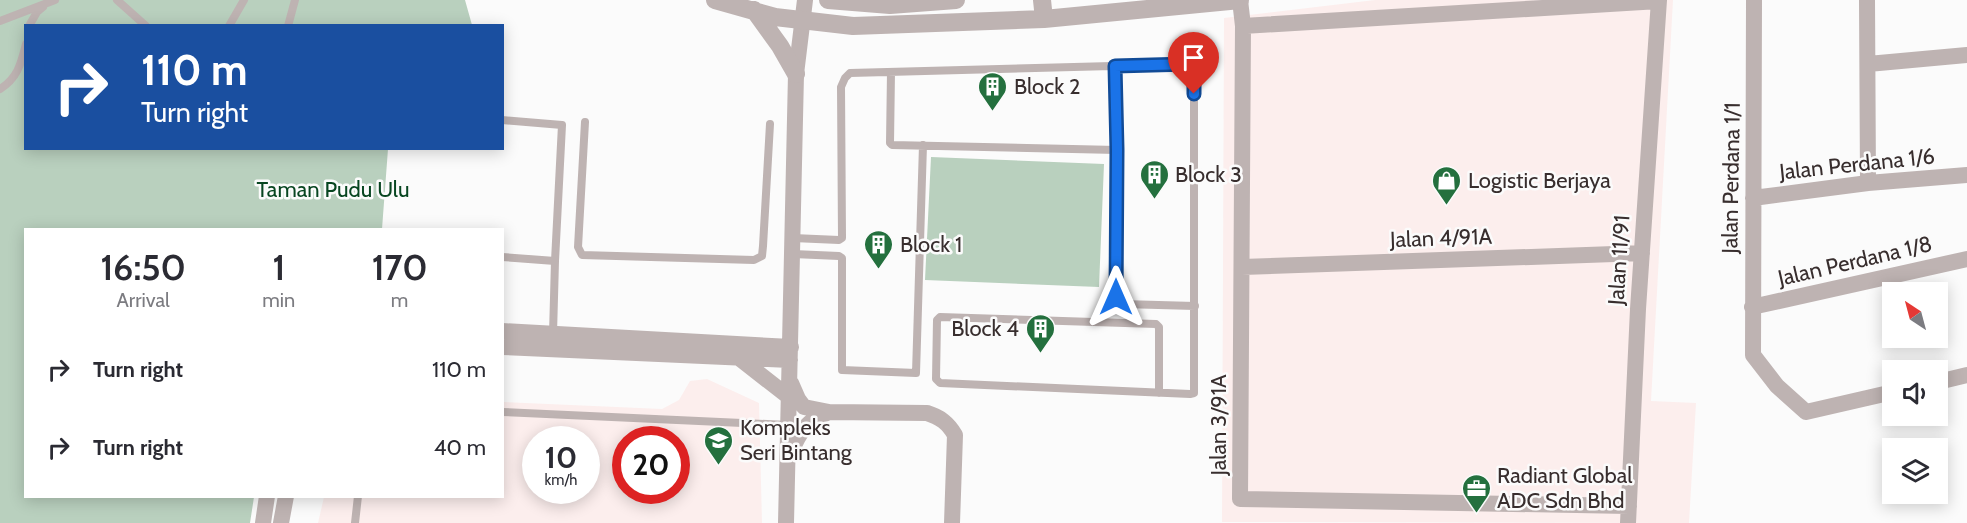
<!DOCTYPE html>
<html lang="en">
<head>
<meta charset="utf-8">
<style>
	:root { --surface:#fff; --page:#f7f7f7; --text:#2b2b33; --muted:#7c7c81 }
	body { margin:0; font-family:Cabin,sans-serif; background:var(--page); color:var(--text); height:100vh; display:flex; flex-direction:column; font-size:22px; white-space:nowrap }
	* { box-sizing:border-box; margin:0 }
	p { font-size:20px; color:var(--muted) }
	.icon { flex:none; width:33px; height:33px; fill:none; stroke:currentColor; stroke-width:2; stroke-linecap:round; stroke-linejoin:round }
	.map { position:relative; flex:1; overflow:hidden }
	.details { position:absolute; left:24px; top:228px; width:480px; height:270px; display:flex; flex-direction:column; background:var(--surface); border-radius:0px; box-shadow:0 3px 15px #0003 }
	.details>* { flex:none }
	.guide { position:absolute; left:24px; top:24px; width:480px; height:126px; border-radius:0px; box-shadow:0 3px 15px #0003; background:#1a4fa0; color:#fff; overflow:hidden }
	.needle { width:39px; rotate:324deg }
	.tools { position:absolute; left:1882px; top:282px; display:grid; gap:12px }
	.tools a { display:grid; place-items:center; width:66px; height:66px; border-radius:0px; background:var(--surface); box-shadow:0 3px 15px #0003; font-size:30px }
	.speed { position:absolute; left:522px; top:426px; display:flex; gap:12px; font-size:30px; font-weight:700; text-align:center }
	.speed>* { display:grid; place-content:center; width:78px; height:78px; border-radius:50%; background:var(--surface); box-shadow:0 3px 15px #0003; line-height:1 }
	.speed small { font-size:15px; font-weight:400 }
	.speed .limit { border:9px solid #d22; background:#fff; color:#111 }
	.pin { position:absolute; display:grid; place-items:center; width:51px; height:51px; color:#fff; margin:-62px -26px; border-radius:50% 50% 50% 0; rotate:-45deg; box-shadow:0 0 6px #0007 }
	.pin .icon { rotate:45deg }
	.me { position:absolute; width:66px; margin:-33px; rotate:0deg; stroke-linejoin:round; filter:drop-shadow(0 0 4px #0008) }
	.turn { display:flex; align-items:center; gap:21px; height:126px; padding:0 18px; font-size:27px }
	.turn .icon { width:78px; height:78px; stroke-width:2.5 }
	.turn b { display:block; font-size:42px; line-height:51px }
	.eta { display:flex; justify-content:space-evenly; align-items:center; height:102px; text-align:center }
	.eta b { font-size:36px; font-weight:600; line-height:42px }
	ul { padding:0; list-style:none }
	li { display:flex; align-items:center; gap:18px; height:78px; padding:0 18px }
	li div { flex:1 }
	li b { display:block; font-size:22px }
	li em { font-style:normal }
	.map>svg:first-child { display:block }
	.built { fill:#fceeed; fill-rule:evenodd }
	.green { fill:#b9d0be }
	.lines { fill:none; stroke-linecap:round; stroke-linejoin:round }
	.service { stroke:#beb3b2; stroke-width:8 }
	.minor { stroke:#beb3b2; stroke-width:16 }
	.tertiary { stroke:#beb3b2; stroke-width:18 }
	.route-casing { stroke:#114b97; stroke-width:15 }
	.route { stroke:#1a73e8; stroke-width:10 }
	.labels { text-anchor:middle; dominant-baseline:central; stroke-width:5; stroke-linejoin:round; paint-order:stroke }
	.poi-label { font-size:22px; fill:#382e2e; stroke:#fbfbfb; text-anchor:start }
	.street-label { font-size:22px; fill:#382e2e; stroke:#fbfbfb }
	.park-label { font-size:22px; fill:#084621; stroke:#fbfbfb }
</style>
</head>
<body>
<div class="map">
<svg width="1967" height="523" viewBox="0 0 1967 523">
	<rect width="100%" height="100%" fill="#fbfbfb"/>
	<path class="built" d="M1375,0h298l-22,401 45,2 -7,120 -467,-1 2,-504z
		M707,379l52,24 3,120h-444l6,-26 178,-1 1,-94 159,7 17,-9 11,-19zM536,440h50v50h-50zM626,440h50v50h-50z"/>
	<path class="green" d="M0,0h465l7,25 -446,1v122l362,1 -6,80 -356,1v266l228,1 -4,26h-250z
		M931,157l173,7 -5,123 -174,-7z"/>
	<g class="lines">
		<path class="service" d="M117,0l29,26
			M0,21l55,-21
			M29,26l8,-14 6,-5
			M229,26l15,-26
			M288,26l7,-26
			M1115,66l2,235 5,3 73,2
			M891,72l-1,71 2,2 225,5
			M0,89c18,-11 21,-26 26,-45
			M502,120l60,5 -7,136 -53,-4
			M585,122l-7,125 4,8 172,5 8,-4 1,-10 7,-122
			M793,238l46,2 3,-2 -1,-151 4,-9 5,-5 339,-9 5,6v323l-4,1 -250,-11 -4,-4 1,-59 3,-3 216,7 3,3v66
			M793,254l46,2 3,2v112l74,3 7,-228
			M553,334l2,-73
			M502,412l286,13
			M355,523l3,-27"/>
		<path class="minor" d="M1240,0l3,26 -3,473 389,7
			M1754,0l-1,355 24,31 29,26 87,-20
			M1867,0l1,183
			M1243,26l416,-25
			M1868,64l99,-9
			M1753,198l115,-15 99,-8
			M1242,267l400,-14
			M1752,307l215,-48
			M502,331l289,16
			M502,347l288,13
			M739,358l50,39
			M1938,382l29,-7
			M791,383l7,16 6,8 25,5 98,1c13,4 21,10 28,22l-3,88
			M790,454c10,-23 16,-33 39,-42
			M263,523l4,-27
			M281,523l5,-27
			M786,523l10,-449 9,-74
			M1628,523l10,-214 21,-309"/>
		<path class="tertiary" d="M715,0l60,17 78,9 191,-7 196,-19
			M828,0l62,5 66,-5
			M1042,0l2,19
			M754,10l26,36 16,28"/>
	</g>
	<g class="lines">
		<defs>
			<path id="route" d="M1116,297l1,-147 -2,-84 74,-2 5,6v24"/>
		</defs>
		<use href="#route" class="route-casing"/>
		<use href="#route" class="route"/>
	</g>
	<defs>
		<symbol id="building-pin" viewBox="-11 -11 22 30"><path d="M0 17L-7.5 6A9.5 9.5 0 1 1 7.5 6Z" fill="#24703e" stroke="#fbfbfb"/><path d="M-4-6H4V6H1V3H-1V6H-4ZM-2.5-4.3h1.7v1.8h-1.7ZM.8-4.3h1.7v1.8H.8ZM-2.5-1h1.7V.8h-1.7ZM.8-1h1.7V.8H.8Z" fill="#fff"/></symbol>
		<symbol id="shop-pin" viewBox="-11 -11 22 30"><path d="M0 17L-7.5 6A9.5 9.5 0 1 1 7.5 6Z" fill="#24703e" stroke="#fbfbfb"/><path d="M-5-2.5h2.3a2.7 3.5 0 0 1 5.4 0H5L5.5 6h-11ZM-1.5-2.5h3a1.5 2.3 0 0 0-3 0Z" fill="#fff"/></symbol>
		<symbol id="school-pin" viewBox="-11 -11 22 30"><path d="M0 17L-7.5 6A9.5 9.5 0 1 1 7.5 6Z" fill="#24703e" stroke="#fbfbfb"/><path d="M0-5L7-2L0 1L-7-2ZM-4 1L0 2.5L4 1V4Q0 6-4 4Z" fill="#fff"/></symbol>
		<symbol id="office-pin" viewBox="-11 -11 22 30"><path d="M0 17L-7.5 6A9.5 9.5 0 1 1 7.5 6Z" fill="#24703e" stroke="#fbfbfb"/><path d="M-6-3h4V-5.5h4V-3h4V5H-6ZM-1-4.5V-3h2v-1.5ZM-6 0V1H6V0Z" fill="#fff"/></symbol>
	</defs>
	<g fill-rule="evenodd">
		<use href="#building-pin" x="976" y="70" width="33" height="45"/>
		<use href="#building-pin" x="1138" y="158" width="33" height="45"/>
		<use href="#shop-pin" x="1430" y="164" width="33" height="45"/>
		<use href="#building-pin" x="862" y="228" width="33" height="45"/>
		<use href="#building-pin" x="1024" y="312" width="33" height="45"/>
		<use href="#school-pin" x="702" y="424" width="33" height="45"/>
		<use href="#office-pin" x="1460" y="472" width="33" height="45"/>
	</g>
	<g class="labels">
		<g class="poi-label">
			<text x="1014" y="86">Block 2</text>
			<text x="1175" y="174">Block 3</text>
			<text x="1468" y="180">Logistic Berjaya</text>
			<text x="900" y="244">Block 1</text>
			<text x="1019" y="328" text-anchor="end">Block 4</text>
			<text x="740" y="427">Kompleks<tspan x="740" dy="25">Seri Bintang</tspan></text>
			<text x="1497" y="475">Radiant Global<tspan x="1497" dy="25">ADC Sdn Bhd</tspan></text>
		</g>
		<g class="street-label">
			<text transform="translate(1857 164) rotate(-6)">Jalan Perdana 1/6</text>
			<text transform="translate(1731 178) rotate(-89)">Jalan Perdana 1/1</text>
			<text transform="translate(1441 238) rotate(-2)">Jalan 4/91A</text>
			<text transform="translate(1619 260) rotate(-86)">Jalan 11/91</text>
			<text transform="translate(1855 261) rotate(-13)">Jalan Perdana 1/8</text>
			<text transform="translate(1218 425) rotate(-90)">Jalan 3/91A</text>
		</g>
		<g class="park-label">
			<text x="333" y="189">Taman Pudu Ulu</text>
		</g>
	</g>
</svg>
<div class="tools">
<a><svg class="needle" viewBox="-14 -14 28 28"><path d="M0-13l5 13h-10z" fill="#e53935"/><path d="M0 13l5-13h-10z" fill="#7c7c81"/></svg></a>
<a><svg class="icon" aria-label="sound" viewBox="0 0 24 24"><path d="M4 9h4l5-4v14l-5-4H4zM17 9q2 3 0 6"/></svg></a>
<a><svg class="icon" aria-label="layers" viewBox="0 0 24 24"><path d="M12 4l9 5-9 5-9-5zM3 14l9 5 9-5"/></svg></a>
</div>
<div class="speed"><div>10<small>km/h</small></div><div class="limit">20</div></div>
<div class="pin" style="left:1194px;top:94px;background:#d93025"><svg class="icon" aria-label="arrive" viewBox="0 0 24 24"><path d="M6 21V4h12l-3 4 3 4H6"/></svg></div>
<svg class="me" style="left:1116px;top:297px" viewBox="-20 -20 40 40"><path d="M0-17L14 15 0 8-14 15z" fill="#1a73e8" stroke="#fff" stroke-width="4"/></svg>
<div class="guide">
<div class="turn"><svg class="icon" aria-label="right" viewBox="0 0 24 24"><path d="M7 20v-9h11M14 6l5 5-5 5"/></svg><div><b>110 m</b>Turn right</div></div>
</div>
<section class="details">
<div class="eta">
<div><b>16:50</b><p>Arrival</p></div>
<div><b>1</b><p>min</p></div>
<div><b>170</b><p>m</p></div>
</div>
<ul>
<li><svg class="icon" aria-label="right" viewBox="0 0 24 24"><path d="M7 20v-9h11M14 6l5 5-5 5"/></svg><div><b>Turn right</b></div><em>110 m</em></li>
<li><svg class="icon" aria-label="right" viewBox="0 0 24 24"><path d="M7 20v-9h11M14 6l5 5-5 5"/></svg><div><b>Turn right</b></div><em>40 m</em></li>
</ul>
</section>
</div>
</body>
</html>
